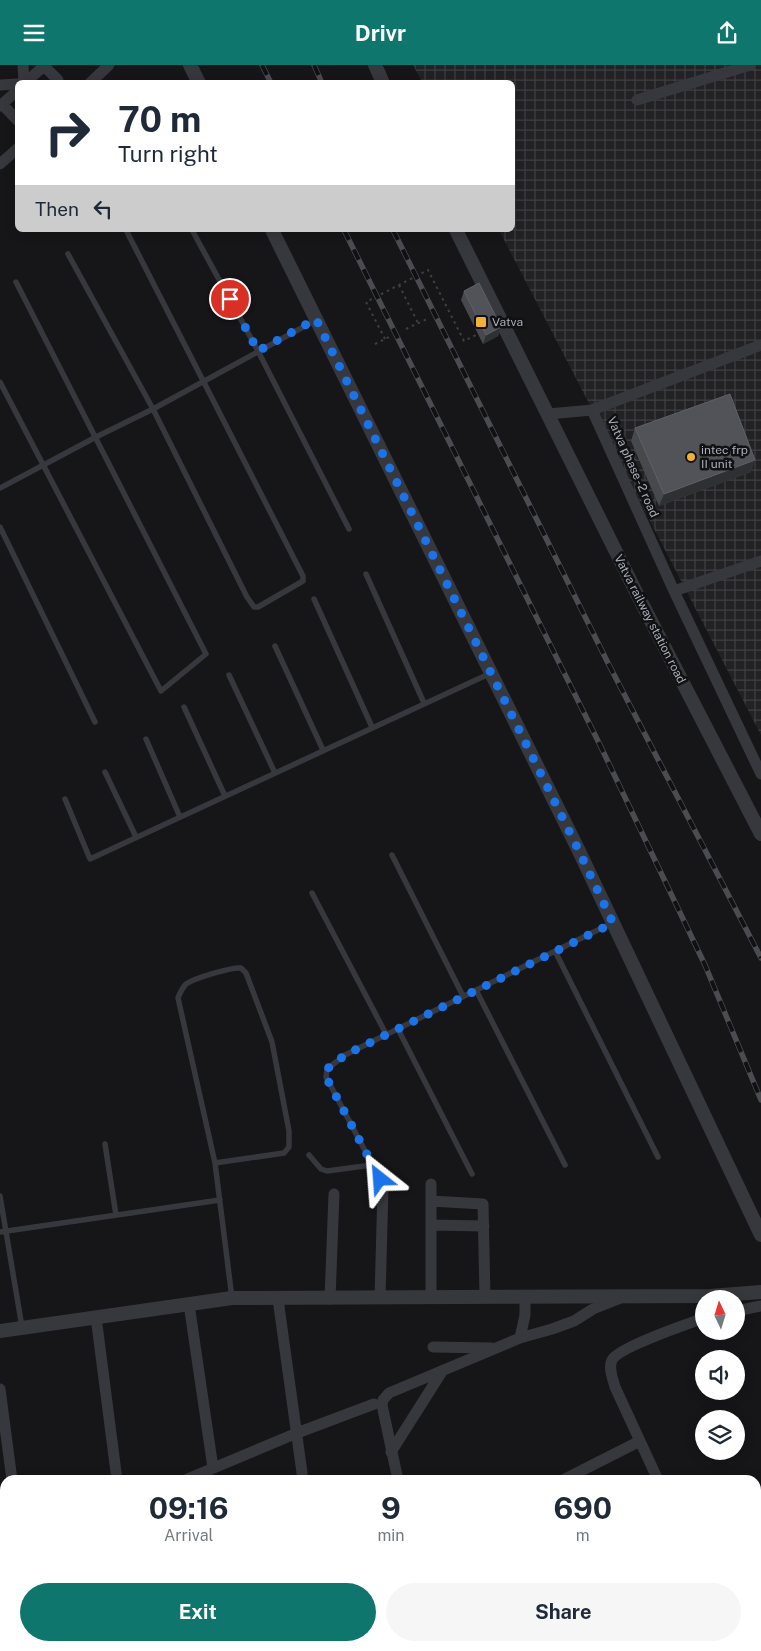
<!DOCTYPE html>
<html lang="en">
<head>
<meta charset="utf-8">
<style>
	:root { --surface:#fff; --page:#f6f6f7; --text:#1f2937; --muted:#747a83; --accent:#0f766e }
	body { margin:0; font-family:"Public Sans",sans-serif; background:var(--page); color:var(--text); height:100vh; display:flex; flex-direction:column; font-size:19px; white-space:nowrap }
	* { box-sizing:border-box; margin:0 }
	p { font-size:16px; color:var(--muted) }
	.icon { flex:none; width:28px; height:28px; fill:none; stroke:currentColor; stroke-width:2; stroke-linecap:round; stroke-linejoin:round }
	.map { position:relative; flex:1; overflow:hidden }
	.sheet { position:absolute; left:0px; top:1410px; width:761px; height:176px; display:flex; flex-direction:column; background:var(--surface); border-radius:15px 15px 0 0; box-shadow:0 2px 12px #0003 }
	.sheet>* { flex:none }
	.guide { position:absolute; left:15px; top:15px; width:500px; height:152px; border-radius:8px; box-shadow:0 2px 12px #0003; background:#fff; color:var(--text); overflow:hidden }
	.needle { width:32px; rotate:356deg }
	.tools { position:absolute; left:695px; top:1225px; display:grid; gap:10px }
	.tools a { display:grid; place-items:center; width:50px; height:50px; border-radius:50%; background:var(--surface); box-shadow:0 2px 12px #0003; font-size:25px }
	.pin { position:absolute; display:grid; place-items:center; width:42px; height:42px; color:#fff; margin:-21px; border:2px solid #fff; border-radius:50%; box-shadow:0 1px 5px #0007 }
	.me { position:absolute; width:55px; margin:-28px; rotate:332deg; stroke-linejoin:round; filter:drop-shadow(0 0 4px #0008) }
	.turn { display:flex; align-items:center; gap:18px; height:105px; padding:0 20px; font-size:22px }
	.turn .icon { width:65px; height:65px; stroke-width:2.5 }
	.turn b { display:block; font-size:35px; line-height:42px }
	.then { display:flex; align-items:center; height:48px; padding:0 20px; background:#0003; gap:10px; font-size:19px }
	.eta { display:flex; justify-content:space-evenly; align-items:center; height:85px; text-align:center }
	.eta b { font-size:30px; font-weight:700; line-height:35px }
	.button { display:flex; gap:10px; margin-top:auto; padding:10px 20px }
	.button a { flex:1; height:58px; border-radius:30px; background:var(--accent); color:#fff; font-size:20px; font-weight:700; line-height:58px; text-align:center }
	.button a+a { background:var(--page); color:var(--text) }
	header { display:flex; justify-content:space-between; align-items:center; height:65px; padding:0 20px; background:var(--accent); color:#fff; font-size:22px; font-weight:700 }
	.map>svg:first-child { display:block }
	.industrial { fill:url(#industrial-grid) }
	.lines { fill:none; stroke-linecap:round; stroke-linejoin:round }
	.path { stroke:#3d3f44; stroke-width:2; stroke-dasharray:2.5 4; stroke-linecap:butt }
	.service { stroke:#37383d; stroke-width:5.5 }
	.minor { stroke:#37383d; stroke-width:11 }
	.tertiary { stroke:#37383d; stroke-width:14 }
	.rail-casing { stroke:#4a4c52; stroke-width:5.5 }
	.rail { stroke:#111113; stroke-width:4; stroke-dasharray:11; stroke-linecap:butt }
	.wall { fill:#47494d }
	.shaded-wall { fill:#2f3033 }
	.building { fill:#525359; stroke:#5f6168 }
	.route { stroke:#1a73e8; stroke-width:9; stroke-dasharray:0 16.2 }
	.poi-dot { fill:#f2b134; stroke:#111113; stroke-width:2 }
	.labels { text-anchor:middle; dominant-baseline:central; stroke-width:5; stroke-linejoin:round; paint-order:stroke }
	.poi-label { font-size:12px; fill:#a8adb8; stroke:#111113; text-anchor:start }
	.street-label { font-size:12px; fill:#a8adb8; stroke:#111113 }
</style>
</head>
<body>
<header><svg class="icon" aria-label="menu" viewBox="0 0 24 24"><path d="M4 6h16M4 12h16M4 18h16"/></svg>Drivr<svg class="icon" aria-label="share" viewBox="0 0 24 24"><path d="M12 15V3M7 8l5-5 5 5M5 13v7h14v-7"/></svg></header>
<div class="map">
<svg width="761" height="1586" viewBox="0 0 761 1586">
	<defs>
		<pattern id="industrial-grid" width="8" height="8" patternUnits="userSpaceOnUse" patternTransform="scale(1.25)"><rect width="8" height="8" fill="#222225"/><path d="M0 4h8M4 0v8" fill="none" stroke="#3f3f43"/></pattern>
	</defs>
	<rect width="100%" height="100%" fill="#161618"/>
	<path class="industrial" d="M413,0h348v670l-262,-505h13v-147l-90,-1z"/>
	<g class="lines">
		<path class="path" d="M399,220l19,38
			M406,264l23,-11
			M385,274l-19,-37 62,-32 36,71 14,-7
			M375,279l16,-8"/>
		<path class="service" d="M192,165l66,121 91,178
			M68,189l85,155 94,188 7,10h4l45,-26v-5l-177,-346
			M0,317l161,309 45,-37 -190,-372
			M0,423l96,-51 57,-28 163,-89
			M0,462l95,195
			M366,509l58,129
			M314,534l58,128
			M275,581l48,104
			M229,610l46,98
			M184,642l41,89
			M146,674l34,78
			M105,707l31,65
			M65,734l25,60 401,-186
			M392,790l71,141
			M312,828l74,141
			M555,886l103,206
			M476,925l89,175
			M398,964l74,145
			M105,1079l11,71
			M309,1090l12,14 6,2 45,-6
			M215,1098l69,-10 5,-6v-16l-17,-89 -26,-69 -5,-5c-10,-1 -46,10 -55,16 -4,4 -6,9 -8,14l37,165 17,135
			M380,1114l-54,-102 1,-8 18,-14 267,-132
			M0,1131l22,131
			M0,1167l220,-32"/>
		<path class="minor" d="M23,0l1,18
			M44,1l14,14
			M25,18l20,-18
			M90,18l19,-18
			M0,20l18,-1
			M637,35l113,-35
			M2,39l16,17
			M0,41l18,-16
			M0,99l18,-16
			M592,345l82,181 87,183
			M548,349l44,-4 169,-65
			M674,526l87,-30
			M431,1136l52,3 2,93
			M431,1160l53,1
			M380,1233l3,-110
			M431,1233v-114
			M278,1234l25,181
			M330,1234l4,-105
			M189,1239l24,164
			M736,1246l25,-5
			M96,1252l21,163
			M520,1273l5,-23v-18
			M433,1282l59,1
			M0,1324l12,91
			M391,1387l52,-82
			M185,1415l112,-47 77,-29
			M398,1415l-16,-75 1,-5 6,-7 131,-55 32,-9 22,-8 19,-12 28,-11
			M563,1415l77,-39
			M658,1415l-43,-93c-2,-8 -7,-19 -3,-27 7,-13 76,-36 92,-42
			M756,1459l5,-2
			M0,1492l5,-2
			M756,1516l5,-2
			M442,1581l2,5
			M742,1581l3,5
			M401,1586l33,-5
			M621,1586l9,-5"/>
		<path class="tertiary" d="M190,0l9,18
			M375,0l8,18
			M272,165l306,619 183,386
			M456,165l180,362 125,242
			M0,1266l232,-33 478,-2 51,-4"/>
		<defs>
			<path id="rail" d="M262,0l9,18
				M314,0l8,18
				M344,165l256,515 105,220 56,135
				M393,165l215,433 153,295"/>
		</defs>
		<use href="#rail" class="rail-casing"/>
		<use href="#rail" class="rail"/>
	</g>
	<path class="wall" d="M464,226l37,36 -3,9 -15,8 -22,-44z
		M635,363l116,44 -92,34 -28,-65z"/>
	<path class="shaded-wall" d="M501,262l-3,9 -15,8 3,-9z
		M755,395l-4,12 -92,34 5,-12z"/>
	<path class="building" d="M479,218l22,44 -15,8 -22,-44z
		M730,329l25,66 -91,34 -29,-66z"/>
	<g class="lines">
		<path class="route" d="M230,234l28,52 58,-32 262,530 35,74 -268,132 -18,14 -1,8 54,102"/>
	</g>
	<g class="poi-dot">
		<rect x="475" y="251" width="12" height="12" rx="2.5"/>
		<circle cx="691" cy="392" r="5"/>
	</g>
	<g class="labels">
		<g class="poi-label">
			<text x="492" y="257">Vatva</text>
			<text x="701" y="385">intec frp<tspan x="701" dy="14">II unit</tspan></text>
		</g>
		<g class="street-label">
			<text transform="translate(633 402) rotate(66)">Vatva phase -2 road</text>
			<text transform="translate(650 554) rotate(63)">Vatva railway station road</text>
		</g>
	</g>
</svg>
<div class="tools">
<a><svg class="needle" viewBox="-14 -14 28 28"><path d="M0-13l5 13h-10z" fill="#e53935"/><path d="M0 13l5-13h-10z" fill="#747a83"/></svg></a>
<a><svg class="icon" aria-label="sound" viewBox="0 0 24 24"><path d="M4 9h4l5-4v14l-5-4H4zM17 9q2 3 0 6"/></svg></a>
<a><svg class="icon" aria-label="layers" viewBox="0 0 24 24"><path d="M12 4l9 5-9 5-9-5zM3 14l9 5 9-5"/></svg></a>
</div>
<div class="pin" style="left:230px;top:234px;background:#d93025"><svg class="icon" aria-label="arrive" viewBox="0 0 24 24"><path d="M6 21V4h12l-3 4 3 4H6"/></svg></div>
<svg class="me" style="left:380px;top:1114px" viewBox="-20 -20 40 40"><path d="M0-17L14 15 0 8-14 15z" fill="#1a73e8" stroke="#fff" stroke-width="4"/></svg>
<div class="guide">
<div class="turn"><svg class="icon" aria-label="right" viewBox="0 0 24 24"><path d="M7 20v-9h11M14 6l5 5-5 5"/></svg><div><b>70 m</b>Turn right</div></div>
<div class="then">Then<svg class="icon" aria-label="left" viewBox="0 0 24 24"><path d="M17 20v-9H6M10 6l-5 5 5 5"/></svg></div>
</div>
<section class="sheet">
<div class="eta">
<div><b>09:16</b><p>Arrival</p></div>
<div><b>9</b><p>min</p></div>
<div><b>690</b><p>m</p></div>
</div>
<div class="button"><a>Exit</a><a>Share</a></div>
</section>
</div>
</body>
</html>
